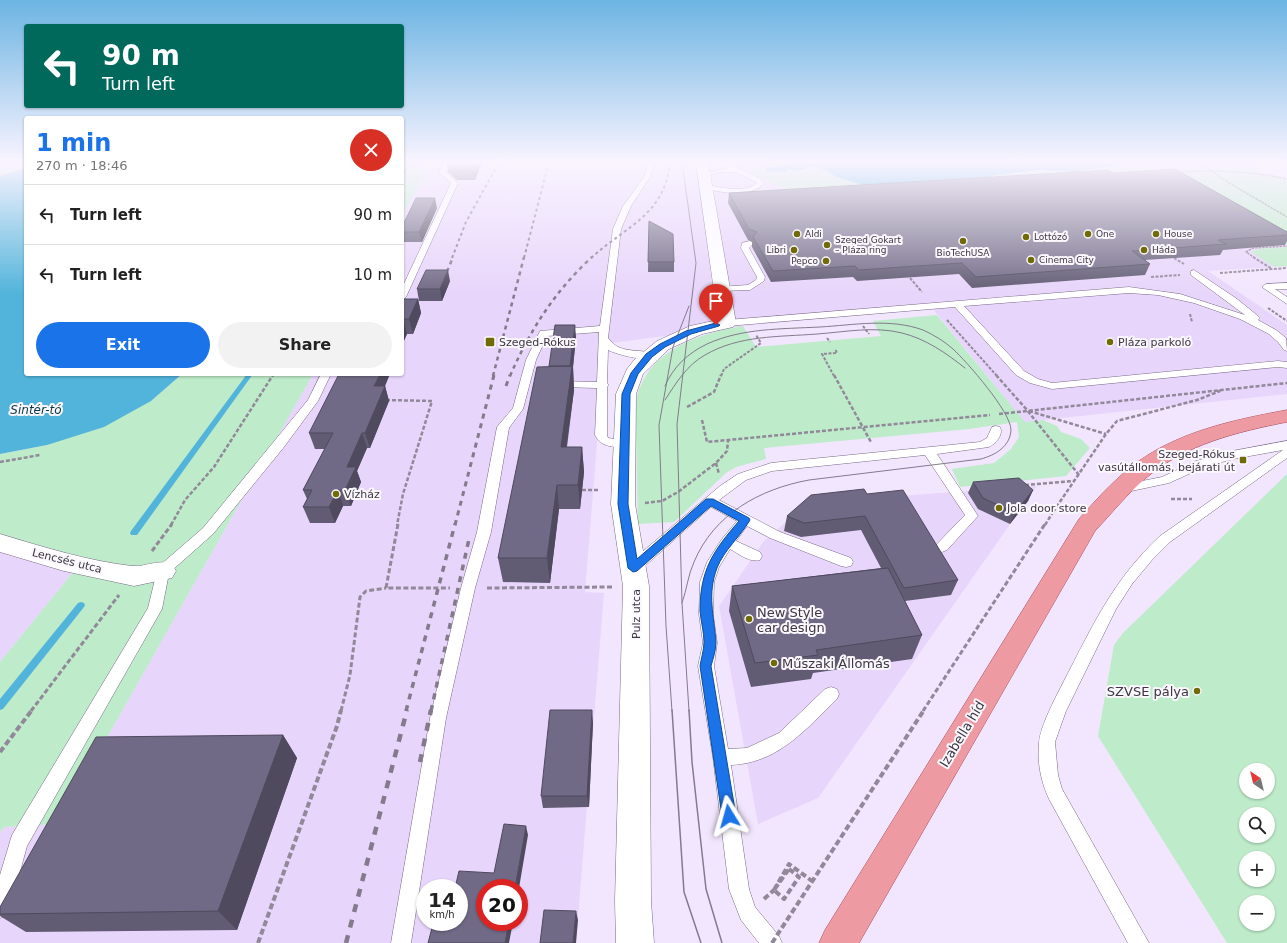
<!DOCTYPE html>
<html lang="en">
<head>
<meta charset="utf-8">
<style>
	:root { --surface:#fff; --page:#f2f2f2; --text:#222; --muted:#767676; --line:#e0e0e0; --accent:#1a73e8 }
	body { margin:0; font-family:"DejaVu Sans",sans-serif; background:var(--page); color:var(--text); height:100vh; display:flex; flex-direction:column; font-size:15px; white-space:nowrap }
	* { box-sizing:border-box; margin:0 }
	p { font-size:13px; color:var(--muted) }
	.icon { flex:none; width:22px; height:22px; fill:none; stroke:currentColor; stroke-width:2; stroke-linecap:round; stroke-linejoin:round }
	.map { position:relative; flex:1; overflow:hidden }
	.panel { position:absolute; left:24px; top:116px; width:380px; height:260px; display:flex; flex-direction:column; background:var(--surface); border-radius:4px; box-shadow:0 1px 3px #0004 }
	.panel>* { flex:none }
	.top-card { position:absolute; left:24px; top:24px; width:380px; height:84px; border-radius:4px; box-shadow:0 1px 3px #0004; background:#00695c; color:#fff; overflow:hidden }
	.needle { width:26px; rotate:325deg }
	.tools { position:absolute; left:1239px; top:763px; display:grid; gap:8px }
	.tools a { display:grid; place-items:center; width:36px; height:36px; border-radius:50%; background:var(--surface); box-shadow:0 1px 3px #0004; font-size:20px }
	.speed { position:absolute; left:416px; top:879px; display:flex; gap:8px; font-size:20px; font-weight:700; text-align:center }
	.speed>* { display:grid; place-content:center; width:52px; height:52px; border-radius:50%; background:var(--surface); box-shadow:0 1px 3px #0004; line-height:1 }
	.speed small { font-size:10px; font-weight:400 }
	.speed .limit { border:6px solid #d22; background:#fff; color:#111 }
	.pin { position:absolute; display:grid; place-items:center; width:34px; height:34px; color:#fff; margin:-41px -17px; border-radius:50% 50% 50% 0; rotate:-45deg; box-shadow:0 0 4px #0007 }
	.pin .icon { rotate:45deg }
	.me { position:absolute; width:44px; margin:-22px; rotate:352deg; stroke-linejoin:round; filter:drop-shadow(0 0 3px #0008) }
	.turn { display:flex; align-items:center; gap:14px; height:84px; padding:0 12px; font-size:18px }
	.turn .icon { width:52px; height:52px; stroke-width:2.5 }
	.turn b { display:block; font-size:28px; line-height:34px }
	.round { display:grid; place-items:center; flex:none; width:42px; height:42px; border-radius:21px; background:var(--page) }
	.overview { display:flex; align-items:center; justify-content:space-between; height:68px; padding:0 12px }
	h1 { font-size:24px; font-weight:700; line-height:30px; color:var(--accent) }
	.action { display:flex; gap:8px; margin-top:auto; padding:8px 12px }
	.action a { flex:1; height:46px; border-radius:24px; background:var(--accent); color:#fff; font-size:16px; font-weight:700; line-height:46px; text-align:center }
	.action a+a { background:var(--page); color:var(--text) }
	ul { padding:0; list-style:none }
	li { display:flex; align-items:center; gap:12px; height:60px; padding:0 12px; border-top:1px solid var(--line) }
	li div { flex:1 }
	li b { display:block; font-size:15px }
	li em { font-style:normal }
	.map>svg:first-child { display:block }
	.built { fill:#e8d5fb; fill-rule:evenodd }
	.green { fill:#beebc9; fill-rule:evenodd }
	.water { fill:#52b4db }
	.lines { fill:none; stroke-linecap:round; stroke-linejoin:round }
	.stream { fill:#52b4db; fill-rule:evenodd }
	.lane-casing { stroke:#776984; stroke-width:1 }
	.street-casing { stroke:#776984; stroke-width:1 }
	.primary-casing { stroke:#a84b59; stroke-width:1 }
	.path-far4 { stroke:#918899; stroke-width:1.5; stroke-dasharray:2.5 1; stroke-linecap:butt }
	.path-far3 { stroke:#918899; stroke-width:2; stroke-dasharray:3 1.5; stroke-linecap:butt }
	.path-far2 { stroke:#918899; stroke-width:2.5; stroke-dasharray:4 2; stroke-linecap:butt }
	.path-far1 { stroke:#918899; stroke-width:3; stroke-dasharray:5 2.5; stroke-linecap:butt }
	.path { stroke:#918899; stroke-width:4; stroke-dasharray:6 3; stroke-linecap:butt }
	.lane { fill:#fff; fill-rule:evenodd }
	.street { fill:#fff; fill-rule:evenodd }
	.primary { fill:#ee9aa3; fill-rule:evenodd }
	.tram-far1 { stroke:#837b8c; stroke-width:1 }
	.tram { stroke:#837b8c; stroke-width:1.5 }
	.rail-far4 { stroke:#837b8c; stroke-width:2; stroke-dasharray:3 3; stroke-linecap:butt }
	.rail-far3 { stroke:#837b8c; stroke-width:2.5; stroke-dasharray:4 4; stroke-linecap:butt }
	.rail-far2 { stroke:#837b8c; stroke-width:3; stroke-dasharray:5 5; stroke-linecap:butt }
	.rail-far1 { stroke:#837b8c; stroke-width:3.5; stroke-dasharray:6 6; stroke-linecap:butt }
	.rail { stroke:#837b8c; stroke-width:4.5; stroke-dasharray:8 8; stroke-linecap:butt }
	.path-bridge-far2 { stroke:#918899; stroke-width:2.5; stroke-dasharray:4 2; stroke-linecap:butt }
	.path-bridge-far1 { stroke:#918899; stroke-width:3; stroke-dasharray:5 2.5; stroke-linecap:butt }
	.path-bridge { stroke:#918899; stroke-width:4; stroke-dasharray:6 3; stroke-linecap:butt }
	.wall { fill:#615b73 }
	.shaded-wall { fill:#4f4a5e }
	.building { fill:#716a86; stroke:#4f4a5e }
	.route { fill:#1a73e8; stroke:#114b97 }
	.poi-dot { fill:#706b06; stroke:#faf7fd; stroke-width:1.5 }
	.labels { text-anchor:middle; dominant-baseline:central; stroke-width:4; stroke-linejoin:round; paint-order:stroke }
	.far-poi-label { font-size:9px; fill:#3c3642; stroke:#faf7fd; text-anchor:start }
	.poi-label { font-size:11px; fill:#3c3642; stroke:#faf7fd; text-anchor:start }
	.street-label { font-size:11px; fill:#3c3642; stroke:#faf7fd }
	.water-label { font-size:12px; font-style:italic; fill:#0b3848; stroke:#faf7fd }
	.near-poi-label { font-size:13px; fill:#3c3642; stroke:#faf7fd; text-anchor:start }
	.near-street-label { font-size:13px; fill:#3c3642; stroke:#faf7fd }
</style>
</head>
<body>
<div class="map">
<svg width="1287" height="943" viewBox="0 0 1287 943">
	<rect width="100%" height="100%" fill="#f2e6fe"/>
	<path class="built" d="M432,162h297l63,30 367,-21 128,74v2l-28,2 -7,3 23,15 -67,4 79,54v69l-262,28 -93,-114 -189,18 -38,7 -16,7 -2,-7 -82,11 -20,248 19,1 -28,350h-576v-111l4,-5 54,-3 255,-450h89v-158zM425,888h34v34h-34zM485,888h34v34h-34z
		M1037,486l-219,312 -60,26 -39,-218 45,-65 39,-34 82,-10z
		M0,550l74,21 -74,91z"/>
	<path class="green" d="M0,162h26v6l-26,8z
		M402,162h30l-30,54z
		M729,162h64l-6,4 -20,1v5l20,-3 10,2 16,-5 12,4 11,7 27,8 125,-9c12,-2 23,-2 35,-3 15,-1 33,-7 47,1 15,-9 35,-5 51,-12h146l-11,9 31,8v66l-128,-74 -367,21z
		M1287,247v19l-12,1 -24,-15 8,-3z
		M937,315l88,107 18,-2 14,6 4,6 20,7 9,9 -24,28 -106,11 -8,-18 42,-6 17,-14 8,-12 -2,-15 -48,7 -205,19 2,11 -30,8 -10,6 -52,49 -36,2c-1,-29 -1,-57 -2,-86 0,-11 -2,-25 0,-36 9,-51 63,-69 107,-76l13,21 125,-11 -8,-15z
		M182,374h131l-255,450 -54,3 -4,5v-170l74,-91 -74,-21v-96l47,-9 104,-44z
		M1287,474v469h-60l-129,-207 16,-91 9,-12zM1246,770h22v22h-22zM1246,814h22v22h-22zM1246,858h22v22h-22zM1246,902h22v22h-22z"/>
	<path class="water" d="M793,162h328c-16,8 -35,5 -51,12l-5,-3 -25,-1 -51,6 7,3 -96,6 -4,-2 -33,2 -27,-8 -11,-7 -12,-4 -16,5 -9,-2 -2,3h-19l-1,-5 21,-1z
		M26,168v206h156l-31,27 -47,26 -57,18 -47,9v-278z"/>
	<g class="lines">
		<path class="stream" d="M247,374h6l-116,161h-6l-1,-2 1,-2z
			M81,602l3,1 1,2 -1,2 -81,102 -3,1v-11l78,-96z"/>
		<defs>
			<path id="lane" d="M445,162h6l-5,10 12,11 -52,114 -4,3v-12l49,-105 -12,-11z
				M649,162h6l-5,15 -19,29 -10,23 -13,109c13,19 36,8 46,18 -7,7 -38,-2 -46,-6l-1,33 2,2 -2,2v48l1,3 21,3 2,3 -6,4c-13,-2 -23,0 -30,-13l2,-47 -39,-1 -5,-3 5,-3 39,1 2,-50 -52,4 -11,24 -13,49 -14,19 -18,104 -16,56 -29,130 -35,225h-20l39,-225 31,-130 16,-56 20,-105 16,-19 13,-48 14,-29 60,-5 13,-97 10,-23 21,-29z
				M717,162h9l35,17 3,4c-13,16 -44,9 -61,5v-2l2,-1c15,2 40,9 52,-2l-21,-11h-15l-19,4v-2l26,-6z
				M750,241l4,2 -5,5 16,29 -1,4 -14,9 -31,1v-4l29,-2 8,-5 1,-3 -16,-29 1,-5z
				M1194,270l43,29 21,17 2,2 -2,2 18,10 10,8 1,13 -3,-1 -6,-8 -9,-8 -29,-15 -46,-16 -36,-8 -29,-2 -165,13 60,65 14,8 14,4 226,-22 9,1v6l-9,-1 -226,22 -22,-6 -14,-8 -61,-68 -228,19 -5,-3 5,-3 402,-33 51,7 65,21 -54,-40v-4z
				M1287,283v6h-12l12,8v7l-25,-17 4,-3z
				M321,374h10l-13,27 -34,46 -71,87 -44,39 -7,36 -135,237 -17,62 -3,7 -7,3v-43l12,-40 136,-227 10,-41 45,-39 105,-128z
				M996,426l4,1c4,8 -5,17 -11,20l-52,7 41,62 -31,34 -5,2 -5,-2 -2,-3 2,-3 28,-29 -40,-60 -153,16 -26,9 -27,20 61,32 71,26 2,4 -2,4 -5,1 -5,-1 -71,-28 -23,-12 -11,15 24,11 2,4 -2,4c-10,3 -21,-6 -30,-11l-11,18 -5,15 -1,32 4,29 -3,23 14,83 19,-1 32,-15 46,-44 6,-2 6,2 2,5 -2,5c-32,31 -59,64 -106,66l18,124 6,18 24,29 3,7h-23l-18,-23 -12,-31 -16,-132 -15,-91 5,-23 -4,-29 1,-32 7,-20 15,-23 15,-18 -26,-14 -73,65 -5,1 -5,-1 -2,-4 2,-4 92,-78 18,-12 33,-11 209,-21 7,-4 5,-11z
				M1287,441v17l-117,84 -18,18 -20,24 -16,25 -50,102 -11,31 3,33 4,14 87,154h-21l-79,-144c-8,-17 -12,-37 -10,-56 1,-17 17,-46 25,-62 29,-56 49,-101 96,-145l123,-86 -50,9 -29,8 -35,16 -47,10 -4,-1 -2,-3 2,-3 4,-1 40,-8 34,-16 36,-10z"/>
			<path id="street" d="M696,162h12l28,161 -3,4 -31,7 -33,15 -26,25 -7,20 -1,110 14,82 2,315 3,42h-38l-1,-42 8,-315 -12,-82 5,-110 11,-25 8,-10 22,-18 33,-15 28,-6z
				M0,534c43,13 88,27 132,32 15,1 25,-7 40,-2l4,7 -4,7 -38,8 -70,-15 -64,-19z"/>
			<path id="primary" d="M1287,410v12c-50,10 -101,22 -141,56 -19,16 -34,35 -51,53l-236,412h-40l6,-13 254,-411c16,-18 33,-37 52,-52 44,-35 102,-47 156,-57z"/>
		</defs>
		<use href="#lane" class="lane-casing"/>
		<use href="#street" class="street-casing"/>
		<use href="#primary" class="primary-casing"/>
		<path class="path-far4" d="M1200,162l21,16 66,39
			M1178,172c37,-2 73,-1 109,7
			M402,176l9,-14
			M1255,258l-9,-6 7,-4 34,-2"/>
		<path class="path-far3" d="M1253,257l19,12
			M1174,258l10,6
			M1220,273l67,-5
			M1151,277l29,-2
			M910,278l12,14
			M1268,308l19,13
			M1190,314l2,8
			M947,320l50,56
			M863,326l6,8
			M827,338l3,4
			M272,376l2,-2
			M721,376l3,-7 37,-26 -5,-8
			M834,376l-12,-22 15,-1 -2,-4"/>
		<path class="path-far2" d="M834,375l37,67
			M996,375l31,35 52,65
			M386,400l46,1 -29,93 -6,31
			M687,407l27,-15 7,-17
			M1029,411l77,23
			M999,414l288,-31
			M702,420l5,22 283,-27
			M0,462l40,-7
			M716,463l3,11
			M1025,485l49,-4
			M582,490h18
			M1171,499h21
			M645,503l17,-2 16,-9 38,-29 11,-12 1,-10
			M1053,512l53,-78 11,-13 80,-21 23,-9
			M171,525l14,-25 29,-33 59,-92"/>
		<path class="path-far1" d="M398,524l-12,64h64
			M152,551l20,-27
			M487,588l125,-1
			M31,711l88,-116
			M341,711l9,-36 10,-78 6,-6 20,-3"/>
		<path class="path" d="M0,752l32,-42
			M789,869l10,8 -15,22 -10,-9z
			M774,890l15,-26 23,17
			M764,899l10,-9
			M258,943l79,-217 4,-16"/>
		<use href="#lane" class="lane"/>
		<use href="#street" class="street"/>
		<use href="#primary" class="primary"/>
		<path class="tram-far1" d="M682,162l14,101 -19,161 5,179 7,108
			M665,386c8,-19 23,-33 42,-42 35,-16 75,-15 113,-17 34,-2 70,-9 103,3 11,5 21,11 30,19 14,13 58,63 58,81 -1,17 -16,25 -30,29l-172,21c-49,9 -95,34 -115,82 -6,13 -7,27 -12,41
			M665,400c11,-17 22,-35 40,-45 34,-20 74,-18 112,-21 28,-2 57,-8 85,-1 24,6 44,20 63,35
			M672,711l-6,-85 -7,-201 14,-78 16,-41"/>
		<path class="tram" d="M672,710l12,182 17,51
			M689,710l3,52 14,127 16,54"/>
		<path class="rail-far4" d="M452,258l14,-36 33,-60
			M524,258l25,-96
			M591,258c35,-32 74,-43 79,-96"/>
		<path class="rail-far3" d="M444,279l9,-22
			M493,376l31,-119
			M510,376c20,-46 45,-85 82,-119"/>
		<path class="rail-far2" d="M506,386l4,-11
			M455,525l39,-150"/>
		<path class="rail-far1" d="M406,711l49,-187
			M431,711l38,-172"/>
		<path class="rail" d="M420,762l11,-52
			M346,943l61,-233"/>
		<path class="path-bridge-far2" d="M1045,525l8,-13"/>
		<path class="path-bridge-far1" d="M923,711l122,-187"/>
		<path class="path-bridge" d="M772,943l152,-233"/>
	</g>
	<path class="wall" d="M447,162h35l-7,18h-18l-9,-8z
		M1113,173l174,59v9l-2,4 -62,5 -3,5 -75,5 5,4 -5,11 -173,13 -13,-14 -102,7 -4,-4 -82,5 -19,-35v-5l-4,-2 -20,-37 1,-10z
		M437,208l-15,34h-20v-15z
		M649,221l25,41v10h-26z
		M450,281l-8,20h-23l-2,-12z
		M402,299h16l3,14 -8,21h-6l-5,11z
		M576,337l-3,30 1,23 -7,57h15l2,25 -4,37h-21l-9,74 -47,-1 -5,-24 51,-192z
		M385,386l4,15 -19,47h-3l-10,23 4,11 -10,24h-8l-8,17h-25l-7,-16 4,-8 -4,-9 22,-41h-10l-6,-16z
		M973,482l60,8 -5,11 -18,23 -32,-15 -10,-16z
		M867,494l91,86 -7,15 -46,6 17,34 -10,24 -99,14 -2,6 -60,8 -22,-76 3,-25 149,-18 -20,-38 -60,7 -17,-6 3,-15z
		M593,722l-4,85 -46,1 -2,-12z
		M283,735l14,23 -60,172 -211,2 -26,-16v-9z"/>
	<path class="shaded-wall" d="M477,162h5l-7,18 -1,-10z
		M435,198l2,10 -15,34 -3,-10z
		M448,270l2,11 -8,20 -2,-12z
		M418,299l3,14 -8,21 -4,-15z
		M403,319l4,15 -5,11v-23z
		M575,325l1,12 -3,30 1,23 -11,81 -2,-24z
		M380,374h10l-11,27 -5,-15z
		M385,386l4,15 -19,47 -5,-15z
		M362,433l5,15 -10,23 4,11 -10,24 -6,-16 2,-23z
		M582,447l2,25 -4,37 -2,-24z
		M557,485l2,24 -9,74 -3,-25z
		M338,490l5,16 -8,17 -6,-16z
		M1033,490l-5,11 -18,23 5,-11z
		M592,710l1,12 -4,85 -2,-11z
		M283,735l14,23 -60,172 -19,-19z
		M526,826l2,9 -9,53h-4z
		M576,911l2,9 -2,23h-3z
		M509,922h4l-4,21h-4z"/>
	<path class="building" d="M447,162h30l-3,8 -18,1z
		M1175,169l112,63v3l-69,5 8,4 -94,7 18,13 -174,13 -14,-14 -103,7 -4,-4 -82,5 -20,-34 4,-5 -8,-3 -20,-36 379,-23 5,3z
		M416,198h19l-16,34h-17v-5z
		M649,221l24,13 1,28h-26z
		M426,270h22l-8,19h-23z
		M402,299h16l-9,20h-6l-1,3z
		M555,325h20l-5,41h-21z
		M568,366l4,1 -11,80h21l-4,38h-21l-10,73h-49l39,-191z
		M339,374h41l-6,12h11l-20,47h-3l-15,34h9l-11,23h-7l-9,17h-26l9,-17h-9l30,-57h-24z
		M1019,478l14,12 -18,23 -32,-15 -10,-16z
		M864,489l3,5 36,-4 55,90 -54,8 -39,-72 -61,7 -17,-7 24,-21z
		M888,568l34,67 -106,15 2,5 -63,8 -23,-77z
		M550,710h42l-5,86h-46z
		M283,735l-65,176 -218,3v-7l96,-170z
		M504,824l22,2 -11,62h-30v34h24l-4,21h-77l5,-19 14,1v-3h12v-34h-4l4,-17 35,2z
		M544,910l32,1 -3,32h-33z"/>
	<linearGradient id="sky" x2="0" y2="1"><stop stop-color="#6cb4e3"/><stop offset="0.55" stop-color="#f9f4ff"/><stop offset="1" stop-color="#f9f4ff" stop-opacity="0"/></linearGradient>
	<rect width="1287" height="294" fill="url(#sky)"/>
	<path class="route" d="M716,323l4,2 -1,1 -28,8 -26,13 -13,10 -14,17 -8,20 -2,110 9,55 69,-60h7l36,19 1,2c-10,17 -26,30 -33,48 -10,26 -3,48 -1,74 0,8 -3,17 -5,24l25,150 -2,5 -5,2 -5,-2 -2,-5 -22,-150c1,-7 4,-16 4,-24 0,-10 -3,-20 -4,-31 0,-41 13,-60 39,-90l-28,-15 -74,65 -4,1 -5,-4 -10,-64 4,-110 9,-21 15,-19 14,-10 26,-13z"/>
	<g class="poi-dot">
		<circle cx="797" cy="234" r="4"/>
		<circle cx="1088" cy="234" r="4"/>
		<circle cx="1156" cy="234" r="4"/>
		<circle cx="1026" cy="237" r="4"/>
		<circle cx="963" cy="241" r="4"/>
		<circle cx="827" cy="245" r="4"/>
		<circle cx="794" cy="250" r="4"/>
		<circle cx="1144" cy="250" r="4"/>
		<circle cx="1031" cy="260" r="4"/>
		<circle cx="826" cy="261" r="4"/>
		<rect x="485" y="337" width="10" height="10" rx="2"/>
		<circle cx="1110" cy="342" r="4"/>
		<rect x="1239" y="456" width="8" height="8" rx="2"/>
		<circle cx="336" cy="494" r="4"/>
		<circle cx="999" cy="508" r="4"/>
		<circle cx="749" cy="619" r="4"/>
		<circle cx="774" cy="663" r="4"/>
		<circle cx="1197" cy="691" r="4"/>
	</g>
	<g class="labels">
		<g class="far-poi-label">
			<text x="805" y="234">Aldi</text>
			<text x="1096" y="234">One</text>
			<text x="1164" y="234">House</text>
			<text x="1034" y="237">Lottózó</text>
			<text x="835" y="240">Szeged Gokart<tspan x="835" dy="10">– Pláza ring</tspan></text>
			<text x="786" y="250" text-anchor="end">Libri</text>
			<text x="1152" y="250">Háda</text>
			<text x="963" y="253" text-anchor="middle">BioTechUSA</text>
			<text x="1039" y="260">Cinema City</text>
			<text x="818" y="261" text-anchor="end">Pepco</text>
		</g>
		<g class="poi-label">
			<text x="499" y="342">Szeged-Rókus</text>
			<text x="1118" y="342">Pláza parkoló</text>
			<text x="1235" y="454" text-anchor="end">Szeged-Rókus<tspan x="1235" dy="13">vasútállomás, bejárati út</tspan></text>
			<text x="344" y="494">Vízház</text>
			<text x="1007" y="508">Jola door store</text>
		</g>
		<g class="street-label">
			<text transform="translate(67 561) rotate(14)">Lencsés utca</text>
			<text transform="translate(636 614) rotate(-90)">Pulz utca</text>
		</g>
		<g class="water-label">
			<text x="36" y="410">Sintér-tó</text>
		</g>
		<g class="near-poi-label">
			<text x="757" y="612">New Style<tspan x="757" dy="15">car design</tspan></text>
			<text x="782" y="663">Műszaki Állomás</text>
			<text x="1189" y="691" text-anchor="end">SZVSE pálya</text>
		</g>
		<g class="near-street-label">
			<text transform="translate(962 734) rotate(-59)">Izabella híd</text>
		</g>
	</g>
</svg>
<div class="tools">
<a><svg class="needle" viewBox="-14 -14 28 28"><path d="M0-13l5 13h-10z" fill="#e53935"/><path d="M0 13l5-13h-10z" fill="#767676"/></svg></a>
<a><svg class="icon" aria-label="search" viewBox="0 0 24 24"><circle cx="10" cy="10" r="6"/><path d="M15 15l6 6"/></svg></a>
<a>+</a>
<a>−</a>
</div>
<div class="speed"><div>14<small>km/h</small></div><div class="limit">20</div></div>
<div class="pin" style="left:716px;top:325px;background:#d93025"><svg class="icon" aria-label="arrive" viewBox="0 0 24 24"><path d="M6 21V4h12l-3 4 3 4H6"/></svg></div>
<svg class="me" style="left:729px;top:816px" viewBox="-20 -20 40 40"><path d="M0-17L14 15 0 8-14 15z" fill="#1a73e8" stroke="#fff" stroke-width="4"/></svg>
<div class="top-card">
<div class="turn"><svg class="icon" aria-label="left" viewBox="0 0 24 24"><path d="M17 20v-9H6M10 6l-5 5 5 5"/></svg><div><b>90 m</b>Turn left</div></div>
</div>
<section class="panel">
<div class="overview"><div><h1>1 min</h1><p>270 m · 18:46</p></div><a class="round" style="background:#d93025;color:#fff"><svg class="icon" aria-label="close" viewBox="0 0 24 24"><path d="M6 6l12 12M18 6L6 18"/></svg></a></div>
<ul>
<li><svg class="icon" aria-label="left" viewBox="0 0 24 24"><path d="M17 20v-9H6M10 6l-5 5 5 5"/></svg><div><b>Turn left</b></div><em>90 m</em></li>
<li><svg class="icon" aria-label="left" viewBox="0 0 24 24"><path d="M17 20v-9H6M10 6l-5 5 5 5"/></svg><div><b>Turn left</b></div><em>10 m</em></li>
</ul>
<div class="action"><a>Exit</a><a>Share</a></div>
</section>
</div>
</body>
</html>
